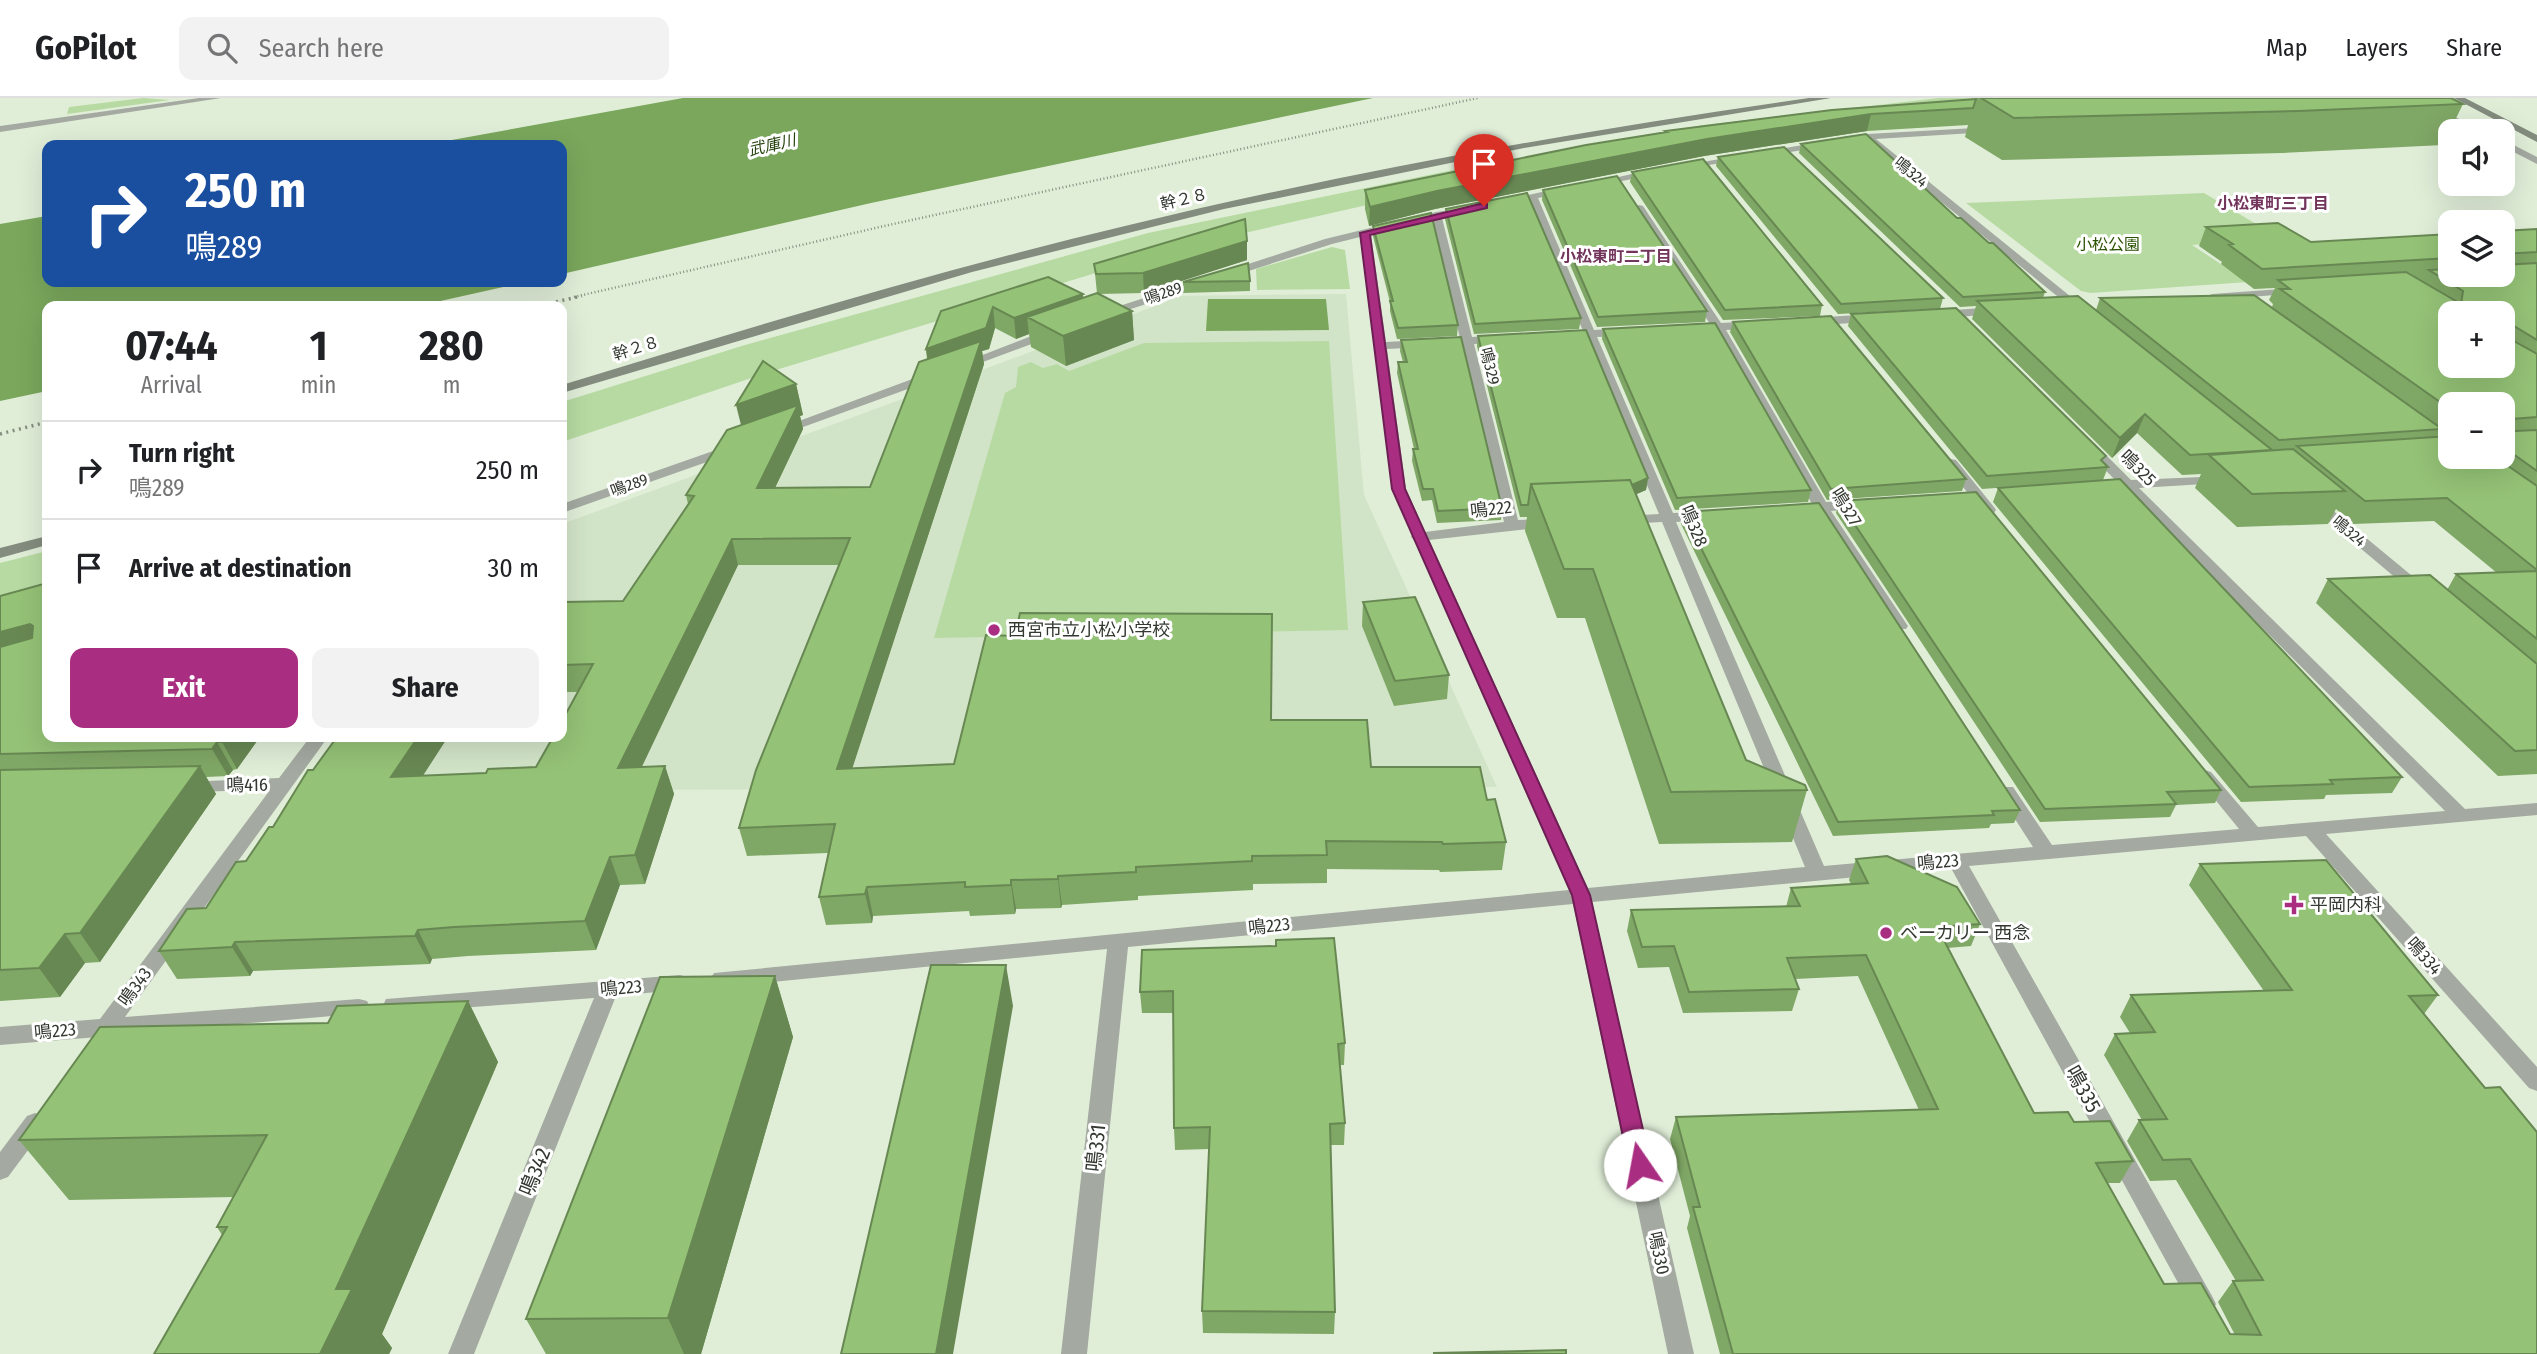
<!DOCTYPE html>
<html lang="en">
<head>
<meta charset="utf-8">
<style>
	:root { --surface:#fff; --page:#f2f2f2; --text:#202124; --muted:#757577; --line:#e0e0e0; --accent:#a92e81 }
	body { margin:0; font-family:"Fira Sans Condensed","Noto Sans JP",sans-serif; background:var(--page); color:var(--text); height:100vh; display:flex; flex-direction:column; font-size:26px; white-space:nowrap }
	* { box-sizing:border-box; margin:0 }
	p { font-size:23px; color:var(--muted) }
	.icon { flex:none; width:38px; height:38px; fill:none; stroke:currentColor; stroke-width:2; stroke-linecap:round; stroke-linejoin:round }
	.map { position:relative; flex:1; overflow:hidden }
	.details { position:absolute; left:42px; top:203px; width:525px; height:441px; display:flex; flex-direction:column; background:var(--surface); border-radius:14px; box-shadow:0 7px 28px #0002 }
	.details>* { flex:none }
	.hud { position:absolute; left:42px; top:42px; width:525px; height:147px; border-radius:14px; box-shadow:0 7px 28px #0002; background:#1a4fa0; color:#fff; overflow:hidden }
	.fabs { position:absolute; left:2438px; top:21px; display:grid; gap:14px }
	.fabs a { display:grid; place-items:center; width:77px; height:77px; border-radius:14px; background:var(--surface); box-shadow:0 7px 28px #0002; font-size:35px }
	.pin { position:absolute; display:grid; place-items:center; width:60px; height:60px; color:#fff; margin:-72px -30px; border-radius:50% 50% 50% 0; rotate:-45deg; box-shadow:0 0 7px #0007 }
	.pin .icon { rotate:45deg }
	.me { position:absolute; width:77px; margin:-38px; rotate:348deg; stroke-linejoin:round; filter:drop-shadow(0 0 5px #0008) }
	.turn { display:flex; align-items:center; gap:24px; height:147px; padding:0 28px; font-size:32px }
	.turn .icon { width:91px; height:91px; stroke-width:2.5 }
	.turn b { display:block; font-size:49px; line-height:60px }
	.eta { display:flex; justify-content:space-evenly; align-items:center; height:119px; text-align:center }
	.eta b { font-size:42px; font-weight:700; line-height:49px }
	.action { display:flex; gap:14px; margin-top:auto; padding:14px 28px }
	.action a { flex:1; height:80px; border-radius:14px; background:var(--accent); color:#fff; font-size:28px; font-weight:700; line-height:80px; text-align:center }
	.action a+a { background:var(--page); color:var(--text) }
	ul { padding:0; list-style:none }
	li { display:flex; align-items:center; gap:21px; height:98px; padding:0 28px; border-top:2px solid var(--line) }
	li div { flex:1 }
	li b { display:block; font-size:26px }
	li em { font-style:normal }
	header { display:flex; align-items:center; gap:42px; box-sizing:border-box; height:98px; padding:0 35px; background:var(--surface); border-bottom:2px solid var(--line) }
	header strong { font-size:33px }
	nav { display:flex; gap:38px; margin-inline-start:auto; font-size:24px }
	.search { width:490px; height:63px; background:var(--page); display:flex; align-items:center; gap:18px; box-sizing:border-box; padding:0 24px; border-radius:14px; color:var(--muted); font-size:26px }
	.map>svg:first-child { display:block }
	.built { fill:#d2e4c8 }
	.green { fill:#b7daa2 }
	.water { fill:#7aa75c }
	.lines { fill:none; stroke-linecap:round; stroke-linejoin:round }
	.path-far1 { stroke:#848e7f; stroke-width:2.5; stroke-dasharray:1 2.5; stroke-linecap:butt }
	.path { stroke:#848e7f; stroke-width:3.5; stroke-dasharray:2 4.5; stroke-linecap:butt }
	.street { fill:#a4aaa1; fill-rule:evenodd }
	.secondary { fill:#838c7e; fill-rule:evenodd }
	.wall { fill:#7fa765; fill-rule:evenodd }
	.shaded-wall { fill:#688853 }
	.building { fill:#94c276; stroke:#688853; stroke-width:2; fill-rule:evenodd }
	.route { fill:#a92e81; stroke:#6e1e54; stroke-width:2 }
	.poi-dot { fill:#a92e81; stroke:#fff; stroke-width:2.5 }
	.labels { text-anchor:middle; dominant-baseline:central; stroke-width:6; stroke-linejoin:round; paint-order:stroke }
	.far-water-label { font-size:16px; font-style:italic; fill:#26430e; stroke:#fff }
	.far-street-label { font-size:16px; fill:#333930; stroke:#fff }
	.far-neighbourhood-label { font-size:16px; font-weight:bold; fill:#73355c; stroke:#fff }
	.far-park-label { font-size:16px; fill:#2a5200; stroke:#fff }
	.street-label { font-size:18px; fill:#333930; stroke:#fff }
	.poi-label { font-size:18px; fill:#333930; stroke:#fff; text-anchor:start }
	.near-street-label { font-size:21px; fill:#333930; stroke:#fff }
</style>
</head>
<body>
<header>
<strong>GoPilot</strong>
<div class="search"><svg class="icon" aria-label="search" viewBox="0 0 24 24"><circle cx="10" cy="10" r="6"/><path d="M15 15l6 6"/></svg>Search here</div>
<nav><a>Map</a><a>Layers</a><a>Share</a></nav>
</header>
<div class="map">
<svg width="2537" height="1256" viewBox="0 0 2537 1256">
	<rect width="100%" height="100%" fill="#e0eed8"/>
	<path class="built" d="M1346,196l18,201 133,292 -1196,4 39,-54h222v-213l604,-222 1,-6z"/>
	<path class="green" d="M143,0l27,2 -103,14 2,-7z
		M1939,0h183l-658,85 -286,65 -412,125 -204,69v-40l183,-57 403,-112 300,-62 255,-46z
		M2204,95l79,47 -91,5 56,37 -157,11 -10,-2 -115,-88z
		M1332,149l13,3 5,39 -93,1 -1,-21z
		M1329,243l19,289 -414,8 71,-245 11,-6 2,-20 13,-5 12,6 14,-4 12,7 75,-28z
		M47,453v52l-47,13v-53z"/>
	<path class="water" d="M683,0h690l-502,105 -309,71v-129h-138z
		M47,118v66h479l-108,24h-371v85l-47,10v-177z
		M1208,201h118l3,31 -123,1z"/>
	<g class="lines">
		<path class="path-far1" d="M574,199l319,-73 585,-126"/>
		<path class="path" d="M537,208l45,-10
			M0,336l47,-12"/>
		<path class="street" d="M199,0h22l-221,34v-6z
			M2433,15h13l40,18c-20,1 -35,-11 -56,-13v-4z
			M1993,29v4l-3,1 -114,7 210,170v4h-8l-213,-173 -181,29 -5,-3 188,-32z
			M2502,41l35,18v7l-35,-18z
			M1653,71l3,1v4l-58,12 -5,-3z
			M1564,89l4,1v4l-30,6 56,132 31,-2 6,4 -6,4 -28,1 76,176 31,-1 7,4 -7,4 -28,2 148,344 209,-19 -36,-56 2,-4h14l39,58 187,-16 -43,-53 9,-6 6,2 47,55 187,-16 -321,-322 -9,-1 -2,-3 4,-3 -35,-36 7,-4 5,1 37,37 95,-4 2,3 -7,4 -82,5 326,321 72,-6v12l-211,19 211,233v24l-8,-3 -223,-252 -337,30 243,430 4,8 -4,8 -9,4 -9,-4 -243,-444 -359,34 102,452h-26l-95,-450 -445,43 -41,407h-26l46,-405 -386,38 -7,-2 -4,-6 4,-6 855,-83 -154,-349 -4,-4 1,-2 -20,-46 -32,-252 -28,7 -226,73h-8v-4l227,-74 111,-27 36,-5v4l-30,7 30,119 28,-2 6,4 -6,4 -26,1 44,176 29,-1 7,4 -7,4 -118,13 159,348 217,-21 -143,-345 -38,2 -7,-4 7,-4 35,-2 -73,-176 -20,1 -6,-4 6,-4h17l-54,-131 -23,4 -5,-3zM1432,122l28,118 -74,4 -15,-107zM1462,247l42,177 -79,10 -19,-43 -19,-140z
			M1639,107l4,1 78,117 34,-2 6,4 -6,4 -29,1 100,172 35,-2 7,4 -7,4 -30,3 77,115 -2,3h-12l-77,-117 -18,1 -7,-4 2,-3 18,-2 -98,-173 -19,1 -6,-4 6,-4h15l-76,-116z
			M2296,190l6,3 -2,2 -88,7 -6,-3 6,-3z
			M1996,209l4,2v4l-60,6 -6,-4 6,-4z
			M1873,216l4,1v6l-66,5 -6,-4 6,-4z
			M1052,230l6,4 -2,3 -92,34 -4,1 -6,-4z
			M934,273l6,4 -2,3 -154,56h-10l-2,-3z
			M733,346l5,1v6l-176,62v-9z
			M1951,361l5,1 38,47 2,3 -2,3h-10l-38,-47 -2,-3z
			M2314,400l5,1 109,90 2,3 -2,3h-12l-107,-90 -2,-3 2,-3z
			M310,639h18l-203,280 234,-18 8,2 3,6 -3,6 -255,22 -8,3 -6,-1 -98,8v-18l100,-8 170,-229 -81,2 -6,-2 -3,-4 3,-4 96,-4z
			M680,877l7,2 4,6 -4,6 -71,7 -142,358h-26l146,-356 -200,15 -8,-2 -3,-6 3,-6z
			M35,1015l8,3 4,7 -4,7 -35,47 -8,3v-28l27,-36z"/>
		<path class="secondary" d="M1809,0h22l-307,50 -300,61 -252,63 -410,121v-8c187,-57 374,-114 563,-159 226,-55 454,-95 684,-128z
			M2454,0h11l72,37v7z
			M47,438v9l-47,13v-10z"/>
	</g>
	<path class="wall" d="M1976,0h475l12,6 -20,41 -161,8 -280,7 -37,-23 3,-12 -101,6 -163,25 -269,53 -66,17 -4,-17v-19l299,-58 1,-1 311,-32z
		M1801,46l156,74 88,74 -2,6 53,12 4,-12 172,9 1,-3 -4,-4 6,-12 -21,1 -33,-25 1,-2 -23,-16 7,-19 105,15 139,-8v41h52v-44l35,-2v545l-39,2 -182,-173 12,-24 119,11 9,-16 41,-1 -63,-52 -81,3 -17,-15 -8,15 -91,3 -42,-39 6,-14 -19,1 -45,-42 -25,25 -140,-139 4,-13 -16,1 -161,-154zM2450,306h52v53h-52zM2441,334l5,4h-7z
		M1718,59l225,141 -3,11 168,158 -5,13 -121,9 -134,-163 3,-12 78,-5 -91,5 -122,-148z
		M1632,74l190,133 -2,11 -97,4 -93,-138z
		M1543,92l164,121 -2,11 -108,5 -55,-127z
		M1446,111l135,109 -2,11 -105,5 -29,-115z
		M1373,128l85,99 -1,11 -60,3 -7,-28v-9l-17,-66z
		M1247,143v19l-103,33 -45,1 33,17 2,29 -68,26 -35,-19 -2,-13 -13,5 -21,-11 -6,21 -7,2 2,13 -132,404 102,-4 317,-44 100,47 116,33 19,42 -4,28 -62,2 -1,-2 -112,-1v14l-74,1v6l-115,6v4l-76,5 -1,3 -45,1 -1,5 -45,2 -1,-5 -96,5 -1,7 -46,2 -7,-28 9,-44 -81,3 -8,-28 100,-263h-101l-97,202 24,-1 9,28 -29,90 -25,1 -24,65 -128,6 -36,3 -2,5 -177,7 -3,5 -73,3 -18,-28 47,-43 40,-47 27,-34 40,-57 110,6 63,-3 50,-6 42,-75h-16v-90l61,-1 65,-97 -2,-9 55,-70 55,-41 7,31 -3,1 3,13 -28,59 95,-1 57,-128 -1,-10 15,-38 142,-17v4l14,-5 -3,-29z
		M1250,183v10l-67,2v-11z
		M1733,224l233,157 -4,12 -135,9 -97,-168z
		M1603,231l208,161 -3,12 -133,8 -73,-171z
		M1478,238l170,142 -2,12 -10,4 110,266 61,30 -15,52 -133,2 -74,-226h-28l-32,-87 2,-14h-7l-43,-171z
		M1401,242l101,168 -1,12 -64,3 -5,-23 -10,1 -10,-40 1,-12h1l-17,-76 1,-11h5l-3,-11z
		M1998,390l404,289 -10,16 -66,2 -2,4 -83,3 -248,-300z
		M1839,403l382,289 -6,13 -39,2 -6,12 -130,5 -204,-309z
		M1683,414l337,298 -6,13 -23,1 -2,4 -156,8 -152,-312z
		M0,498l260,141 -23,32 -4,1 -5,6 -22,1 10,17 -116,168 -15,1 -25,34 -60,4z
		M1363,504l86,73 -2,24 -53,7 -32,-80z
		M1856,761l124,65 -9,22 -24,2 87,165 40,9 59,39 -13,22h-12l39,71 17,30 66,50 5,1 -17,-33 15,-21h3l-60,-101 -26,1 -23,-40 12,-21h3l-38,-65 11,-21 15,-1 -10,-16 11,-22 133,-4 -75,-106 11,-21 238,131 -14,19 113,340h-817l-33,-126 3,-12 -20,-77 6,-22 243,-7 -61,-134 -63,3 4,10 -7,22 -109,2 -14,-46 -31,1 -11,-37 4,-21 155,-3 5,-19 60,-4 -2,-4z
		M1142,852l203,93 -1,22h-4l5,58 -1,22h-14l5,167 -1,22 -131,-1 -1,-22 7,-162 -34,1 -1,-22 -1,-115h-31l-2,-21z
		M775,878l18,61 -92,317h-155l-20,-35z
		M468,903l30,61 -116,272 10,14 -3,6h-235l68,-119 -5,-8 17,-30 -165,3 -50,-60 309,-117z"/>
	<path class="shaded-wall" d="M1871,16l-4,17 -163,25 -269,53 -66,17 1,-19 67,-16 270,-52z
		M1247,143v19l-103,33 -1,-20z
		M1083,196l1,21 -57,2 2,17 -13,5 -2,-21z
		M993,209l2,21 -6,21 -7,2 2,13 -141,433 -6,-28 92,-399 -3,-21z
		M1132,213l2,29 -68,26 -3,-30z
		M796,286l7,31 -3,1 3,13 -40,84 -27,-108z
		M2145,316l-8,19 -25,25 8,-20z
		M1648,380l-2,12 -27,12 -3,-10z
		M732,441l6,26 -110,231 -10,-28z
		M30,526l16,26 -46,13v-31z
		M225,639h35l-23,32 -15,-27z
		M418,639h30l-44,68 -13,-28z
		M217,644l16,28 -5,6 -16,-27z
		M200,668l16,28 -116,168 -20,-29z
		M665,668l9,28 -29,90 -10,-29z
		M610,759l10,28 -24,65 -11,-29z
		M1058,778l4,29 -1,3 -3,-29z
		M1011,782l5,29 -1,5 -4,-29z
		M867,789l6,29 -1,7 -7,-29z
		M418,832l14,29 -2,5 -15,-28z
		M65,836l20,29 -25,34 -21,-29z
		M235,844l18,29 -3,5 -18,-29z
		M1006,867l7,41 -60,348h-17z
		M775,878l18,61 -92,317h-17l-16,-36z
		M468,903l30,61 -116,272 10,14 -3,6h-69l16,-65z"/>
	<path class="building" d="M1981,0h470l12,6 -164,7 -285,7z
		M1976,1l-3,9 -102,6 -164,25 -270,52 -67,16 -5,-17 221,-45 81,-13 -2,-1 167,-21z
		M1866,36l91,84h4l28,25h4l52,49 -82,5 -162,-153z
		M1784,49l159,151 -102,6 -123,-147z
		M1703,61l119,146 -97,5 -93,-138z
		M1617,78l90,135 -109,6 -55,-127z
		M1527,95l54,125 -106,6 -29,-115z
		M1431,115l27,112 -60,3 -8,-27h3l-20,-75z
		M1245,121l2,22 -104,32 -47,1 -2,-10z
		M2278,125l33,19 139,-8v24l-188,11 -33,-24 4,-1 -27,-17z
		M2537,131v23l-35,2v-23z
		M1248,165l2,18 -67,1z
		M2537,165v77l-23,-14 -3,1 1,13 25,14v63l-25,2v10l3,2 22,-1v41l-35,-25v-42h-52v5l-170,-120h10l-12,-9 128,-8 55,32 2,-13 -34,-21 21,-1v6h52v-10zM2450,215h52v53h-52z
		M1048,179l35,17 -69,24 -21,-11 -7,21 -60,21 15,-38z
		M1097,195l35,18 -69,25 -36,-19z
		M2254,197l188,134 -163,11 -179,-142z
		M2078,198l194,154 -82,5 -45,-41 -25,24 -143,-137z
		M1956,210l150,148 -5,4 7,7 -121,9 -136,-162z
		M1831,218l135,163 -135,10 -98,-167z
		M1715,225l96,167 -134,8 -74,-169z
		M1586,232l62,148 -16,7 -2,-5 -99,4 -3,21h-7l-43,-169z
		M1461,239l41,171 -64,3 -5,-22h-10l-10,-40h5l-20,-87h9l-6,-22z
		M981,243l-144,428 117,-5 32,-129 29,1 5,-23 252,1 -1,106h96l4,47h109l7,33 8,-1 11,43 -63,2 -1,-2 -116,-1 1,14 -75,1v5l-116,6v5l-78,4v3l-47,1v5l-46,2v-5l-98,5 -2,7 -46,3 16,-73 -96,4 17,-58 94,-232 -118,1 -114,229 47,-2 -30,89 -25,2 -25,64 -131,6 -36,3 -3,6 -180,6 -3,5 -73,4 28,-42 19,-1 30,-46 10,-1 23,-34h4l35,-57h5l24,-33h81l-27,40 95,-4 2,-4 48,-2 17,-30h9v-16l31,-57 -31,1v-63l61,-1 71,-105 -8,-1 41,-65 71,-25 -41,83 113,-1 49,-125z
		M763,263l33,23 -60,21z
		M2450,338v21h45l42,29v84l-90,-72 -82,3 -68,-55z
		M2293,351l52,42 -93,3 -43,-39z
		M2120,381l282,298 -72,3 3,4 -84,3 -251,-299z
		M1630,382l116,280 59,25 2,5 -136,2 -78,-223h-29l-33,-85z
		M1976,394l245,298 -54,2 9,12 -131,5 -206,-308z
		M1819,405l201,307 -28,1 2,4 -156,7 -155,-310z
		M2537,473v68l-81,-65z
		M2430,477l107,89v86l-22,1 -187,-172z
		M47,485v154h178l-3,5h-5l-5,7 -212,5v-107l32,-9 1,-12 -3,-2 -30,8v-36z
		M1415,499l34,78 -54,6 -32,-79z
		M200,668l-120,167 -15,1 -26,34 -39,2v-200z
		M1887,758l70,31 23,37 -43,3 97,186 34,-1 6,10 36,-1 23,40 -37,2 68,121 37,-1 29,51 31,1 -28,-54 30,-1 -73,-121 -27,1 -24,-40 28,-1 -52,-85 40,-2 -24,-37 161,-5 -92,-126 126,-4 112,135 -29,1 76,92 15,-1 37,45v222h-804l-40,-147h7l-24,-90 262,-8 -72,-154 -79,3 12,31 -110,3 -15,-46 -32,1 -11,-37 169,-4 -9,-18 77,-5 -12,-24z
		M1334,840l11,105 -7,1 7,79 -15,1 5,188 -133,-1 8,-184 -36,1 -1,-137 -33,1 2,-42 134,-4v-6z
		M931,867h75l-70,389h-95z
		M775,878l-107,342 -142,1 134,-342z
		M468,903l-132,288h16l-32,65h-166l73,-127h-10l50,-92 -248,5 81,-113 228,-4 9,-17z
		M1566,1252v4l-133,-1z"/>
	<path class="route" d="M1484,105l3,1v4l-117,27 35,254 185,406 61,270 -3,6 -8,3 -7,-3 -4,-6 -57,-270 -180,-406 -32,-256z"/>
	<g class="poi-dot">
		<circle cx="994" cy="532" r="7"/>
		<path d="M2290.5 796.5h7v7h7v7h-7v7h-7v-7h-7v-7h7z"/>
		<circle cx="1886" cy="835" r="7"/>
	</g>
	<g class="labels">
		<g class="far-water-label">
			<text transform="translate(772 47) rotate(-13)">武庫川</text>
		</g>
		<g class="far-street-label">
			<text transform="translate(1911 74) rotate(39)">鳴324</text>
			<text transform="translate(1184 101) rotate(-13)">幹２８</text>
			<text transform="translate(1163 195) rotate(-19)">鳴289</text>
			<text transform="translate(636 250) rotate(-17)">幹２８</text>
			<text transform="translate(1490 268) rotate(76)">鳴329</text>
			<text transform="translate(629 387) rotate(-20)">鳴289</text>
			<text transform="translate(2349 433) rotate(40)">鳴324</text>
		</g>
		<g class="far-neighbourhood-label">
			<text x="2273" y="105">小松東町三丁目</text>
			<text x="1616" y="158">小松東町二丁目</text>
		</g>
		<g class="far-park-label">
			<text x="2108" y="146">小松公園</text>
		</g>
		<g class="street-label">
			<text transform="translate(2138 370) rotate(45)">鳴325</text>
			<text transform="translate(1846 409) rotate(58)">鳴327</text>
			<text transform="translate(1491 411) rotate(-6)">鳴222</text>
			<text transform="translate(1694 428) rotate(67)">鳴328</text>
			<text transform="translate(247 687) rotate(-1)">鳴416</text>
			<text transform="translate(1938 764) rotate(-5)">鳴223</text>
			<text transform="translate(1269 828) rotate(-6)">鳴223</text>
			<text transform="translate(2424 858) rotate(48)">鳴334</text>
			<text transform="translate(135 889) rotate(-54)">鳴343</text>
			<text transform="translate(621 890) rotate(-5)">鳴223</text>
			<text transform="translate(55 933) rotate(-5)">鳴223</text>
			<text transform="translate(1659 1155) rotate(78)">鳴330</text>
		</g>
		<g class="poi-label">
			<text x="1008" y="532">西宮市立小松小学校</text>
			<text x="2310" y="807">平岡内科</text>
			<text x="1900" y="835">ベーカリー 西念</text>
		</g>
		<g class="near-street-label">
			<text transform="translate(2083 991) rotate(61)">鳴335</text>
			<text transform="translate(1096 1050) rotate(-84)">鳴331</text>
			<text transform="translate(535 1074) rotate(-68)">鳴342</text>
		</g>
	</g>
</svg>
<div class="fabs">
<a><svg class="icon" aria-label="sound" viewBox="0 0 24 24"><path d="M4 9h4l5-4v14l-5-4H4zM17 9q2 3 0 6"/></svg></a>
<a><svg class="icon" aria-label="layers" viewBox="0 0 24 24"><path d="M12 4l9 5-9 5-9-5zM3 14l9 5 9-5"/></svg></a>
<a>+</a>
<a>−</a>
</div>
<div class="pin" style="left:1484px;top:108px;background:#d93025"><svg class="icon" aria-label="arrive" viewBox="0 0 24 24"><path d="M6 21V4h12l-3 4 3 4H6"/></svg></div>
<svg class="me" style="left:1640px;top:1067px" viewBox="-20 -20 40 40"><circle r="19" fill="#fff"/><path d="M0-13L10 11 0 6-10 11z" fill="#a92e81"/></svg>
<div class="hud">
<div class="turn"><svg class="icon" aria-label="right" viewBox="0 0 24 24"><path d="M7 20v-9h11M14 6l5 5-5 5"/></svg><div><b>250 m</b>鳴289</div></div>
</div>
<section class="details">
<div class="eta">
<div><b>07:44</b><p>Arrival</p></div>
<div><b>1</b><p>min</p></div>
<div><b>280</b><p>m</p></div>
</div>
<ul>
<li><svg class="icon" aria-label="right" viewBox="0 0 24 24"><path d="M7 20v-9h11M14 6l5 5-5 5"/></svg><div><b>Turn right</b><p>鳴289</p></div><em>250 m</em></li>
<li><svg class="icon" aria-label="arrive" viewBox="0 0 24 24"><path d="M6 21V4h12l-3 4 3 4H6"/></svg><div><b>Arrive at destination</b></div><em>30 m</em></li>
</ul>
<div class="action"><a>Exit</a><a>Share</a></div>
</section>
</div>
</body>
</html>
